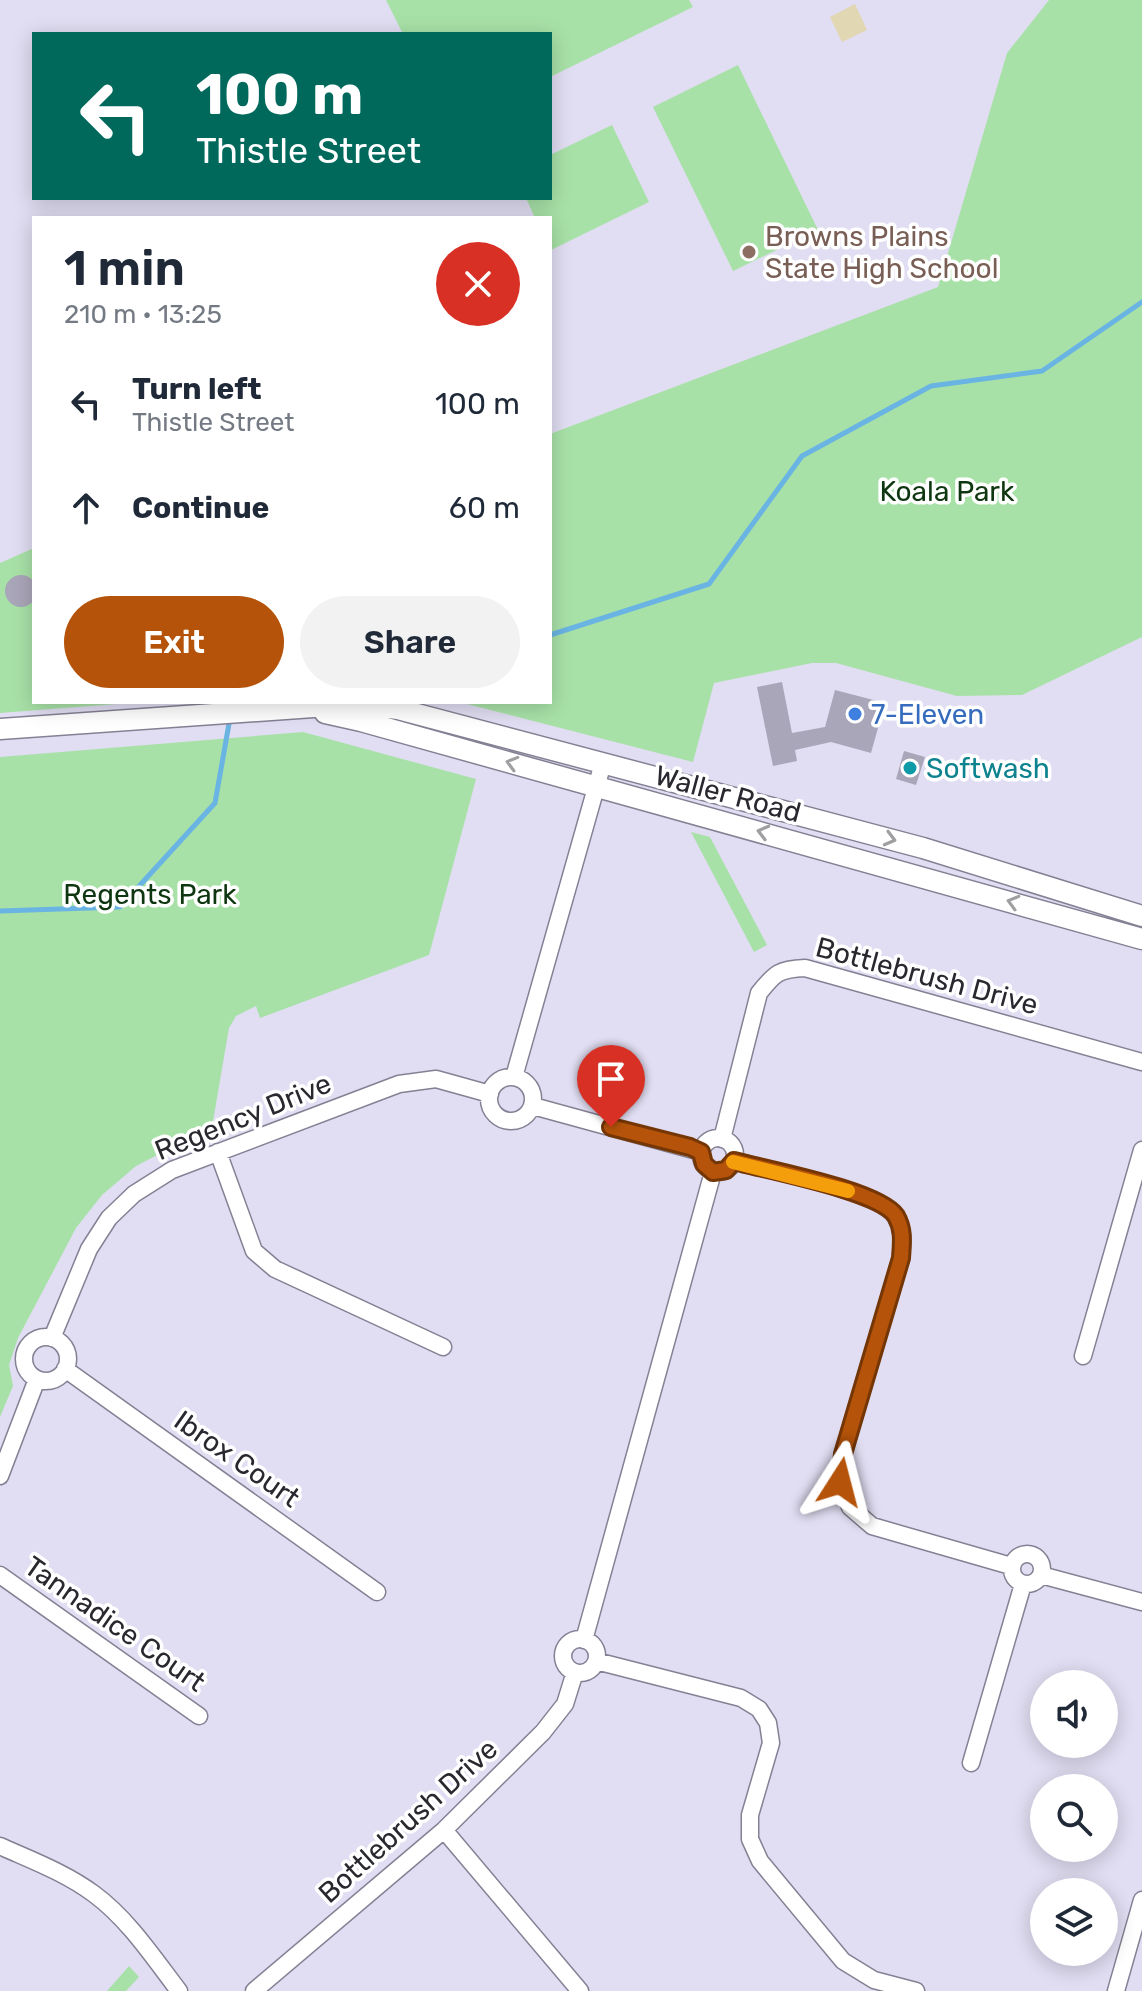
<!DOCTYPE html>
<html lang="en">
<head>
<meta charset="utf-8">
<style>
	:root { --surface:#fff; --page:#f2f2f3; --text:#1f2937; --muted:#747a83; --accent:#b45309 }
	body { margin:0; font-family:Rubik,sans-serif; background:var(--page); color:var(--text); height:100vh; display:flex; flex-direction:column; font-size:30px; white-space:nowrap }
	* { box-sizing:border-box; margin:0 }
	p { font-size:26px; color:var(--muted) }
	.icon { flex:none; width:44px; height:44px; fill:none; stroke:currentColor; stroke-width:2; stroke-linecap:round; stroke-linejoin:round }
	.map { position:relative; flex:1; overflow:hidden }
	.side { position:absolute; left:32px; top:216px; width:520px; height:488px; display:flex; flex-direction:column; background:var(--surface); border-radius:0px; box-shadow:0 4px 20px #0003 }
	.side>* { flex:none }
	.guide { position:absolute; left:32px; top:32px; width:520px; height:168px; border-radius:0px; box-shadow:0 4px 20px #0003; background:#00695c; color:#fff; overflow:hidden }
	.tools { position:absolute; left:1030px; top:1670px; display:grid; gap:16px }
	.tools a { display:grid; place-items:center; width:88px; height:88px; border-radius:50%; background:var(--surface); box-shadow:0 4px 20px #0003; font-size:40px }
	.pin { position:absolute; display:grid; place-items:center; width:68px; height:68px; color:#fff; margin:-82px -34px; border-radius:50% 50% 50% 0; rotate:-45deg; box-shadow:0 0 8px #0007 }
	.pin .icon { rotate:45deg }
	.me { position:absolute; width:88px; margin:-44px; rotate:9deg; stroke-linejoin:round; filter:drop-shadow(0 0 6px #0008) }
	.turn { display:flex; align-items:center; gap:28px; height:168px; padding:0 32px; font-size:36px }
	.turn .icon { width:104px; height:104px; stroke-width:2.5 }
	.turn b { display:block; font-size:56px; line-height:68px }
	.round { display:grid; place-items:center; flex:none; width:84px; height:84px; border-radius:42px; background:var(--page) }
	.overview { display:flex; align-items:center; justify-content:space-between; height:136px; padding:0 32px }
	h1 { font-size:48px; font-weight:600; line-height:60px }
	.action { display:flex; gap:16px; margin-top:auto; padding:16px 32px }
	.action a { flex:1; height:92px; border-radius:48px; background:var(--accent); color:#fff; font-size:32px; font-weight:600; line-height:92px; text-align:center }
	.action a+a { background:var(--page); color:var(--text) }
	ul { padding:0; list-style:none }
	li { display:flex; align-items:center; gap:24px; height:104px; padding:0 32px }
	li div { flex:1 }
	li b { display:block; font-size:30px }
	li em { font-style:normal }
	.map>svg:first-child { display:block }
	.green { fill:#a8e1a7 }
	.sand { fill:#e1d7b2 }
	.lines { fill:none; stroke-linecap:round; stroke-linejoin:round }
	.stream { stroke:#6ab4e3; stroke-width:5 }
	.building { fill:#aaa6b9 }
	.minor-casing { stroke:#858194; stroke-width:19 }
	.tertiary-casing { stroke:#858194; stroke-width:23 }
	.minor { stroke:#fff; stroke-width:16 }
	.tertiary { stroke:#fff; stroke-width:20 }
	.oneway { stroke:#9f9ea1 }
	.route-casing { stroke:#753606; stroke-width:20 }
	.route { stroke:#b45309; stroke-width:14 }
	.slow { stroke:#f59e0b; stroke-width:14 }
	.education-dot { fill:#8d6e63; stroke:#fff; stroke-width:3 }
	.shop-dot { fill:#3f7fe0; stroke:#fff; stroke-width:3 }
	.culture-dot { fill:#0f9aa8; stroke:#fff; stroke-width:3 }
	.labels { text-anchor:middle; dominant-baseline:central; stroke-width:7; stroke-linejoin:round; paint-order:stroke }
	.education-label { font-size:28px; fill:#785e54; stroke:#fff; text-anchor:start }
	.park-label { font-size:28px; fill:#0e3610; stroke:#fff }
	.shop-label { font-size:28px; fill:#366cbe; stroke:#fff; text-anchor:start }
	.culture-label { font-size:28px; fill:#0d838f; stroke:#fff; text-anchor:start }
	.street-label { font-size:28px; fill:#29282f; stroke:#fff }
</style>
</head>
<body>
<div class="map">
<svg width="1142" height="1991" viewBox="0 0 1142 1991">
	<rect width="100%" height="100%" fill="#e1ddf2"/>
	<path class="green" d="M386,0h303l4,7 -143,70v-43h-147z
		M1049,0h93v637l-120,58 -65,1 -121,-33h-24l-98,20 -21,79 -234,-60h91v-268l388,-147 69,-234z
		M738,65l80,165 -85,41 -80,-164z
		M612,125l37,77 -98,48 -1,-32h-15l-9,-20h24v-43z
		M34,548v154h108l-142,11v-150z
		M303,732l173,47 -47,176 -169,63 -4,-12 -20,10 -7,12 -17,99 -76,39 -34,29 -26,33 -58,110 -9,27 4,21 -13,31v-660z
		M691,832l19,5 57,108 -13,7z
		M129,1966l10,11 -13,14h-19z"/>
	<path class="sand" d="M855,4l12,26 -25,12 -12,-25z"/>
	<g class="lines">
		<path class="stream" d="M550,635l159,-51 93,-128 129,-70 111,-15 100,-69
			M0,911l120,-4 95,-104 15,-85"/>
	</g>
	<path class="building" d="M5 591a16 16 0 1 1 32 0a16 16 0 1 1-32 0Z
		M782,682l10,51 33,-6 10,-37 50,13 -14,50 -40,-11 -36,8 2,11 -24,5 -16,-79z
		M904,751l21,6 -9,28 -20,-6z"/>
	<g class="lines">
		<defs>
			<path id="minor" d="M489 1099a22 22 0 1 1 44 0a22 22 0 1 1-44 0Z
				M514,1077l89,-314
				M533,1106l168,46
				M701 1155a17 17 0 1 1 34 0a17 17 0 1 1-34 0Z
				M722,1139l37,-146c16,-20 20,-24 46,-25l337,94
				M218,1152l36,99 21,18 168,78
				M734,1161c33,9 145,30 161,55 9,14 7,27 6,42l-58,196 -3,28 10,25 22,19 139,40
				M24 1359a22 22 0 1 1 44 0a22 22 0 1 1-44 0Z
				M52,1338l37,-89 20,-31 25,-24 38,-24 227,-86 37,-5 54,15
				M1083,1356l59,-206
				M65,1369l312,223
				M0,1476l37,-97
				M1012 1569a15 15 0 1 1 30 0a15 15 0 1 1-30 0Z
				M0,1575l199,141
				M1041,1575l101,27
				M563 1656a17 17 0 1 1 34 0a17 17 0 1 1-34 0Z
				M584,1640l129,-468
				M596,1661l145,37 18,11 9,14 3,20 -21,72v24l10,22 83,100 31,19 42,11
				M971,1763l52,-179
				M444,1830l136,161
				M0,1846c31,14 66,27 94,48 34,25 59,63 85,97
				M254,1991l190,-161 99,-98 22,-28 10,-32
				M1116,1991l26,-91"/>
			<path id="tertiary" d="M325,713l36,8 781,218
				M0,729l356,-25 42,5 525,139 219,68"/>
		</defs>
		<use href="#minor" class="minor-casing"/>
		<use href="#tertiary" class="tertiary-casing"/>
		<use href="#minor" class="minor"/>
		<use href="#tertiary" class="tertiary"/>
	</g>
	<defs><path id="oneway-chevron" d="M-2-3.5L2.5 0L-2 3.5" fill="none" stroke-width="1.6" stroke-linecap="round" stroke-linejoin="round" transform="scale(2)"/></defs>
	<g class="oneway">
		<use href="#oneway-chevron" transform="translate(512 763) rotate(-164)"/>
		<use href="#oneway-chevron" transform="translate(763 832) rotate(-165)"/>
		<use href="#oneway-chevron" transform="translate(890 839) rotate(15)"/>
		<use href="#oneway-chevron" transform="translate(1013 902) rotate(-164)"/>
	</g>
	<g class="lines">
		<defs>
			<path id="route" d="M611,1127l79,20 11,5 3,12 9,8 13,-2 8,-9c33,9 146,30 162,55 8,14 6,27 5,42l-58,196 -3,28"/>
		</defs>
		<use href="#route" class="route-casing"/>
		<use href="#route" class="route"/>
		<path class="slow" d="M733,1162l115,29"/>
	</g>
	<circle class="education-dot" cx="749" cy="252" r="8"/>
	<circle class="shop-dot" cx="855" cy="714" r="8"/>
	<circle class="culture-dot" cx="910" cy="768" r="8"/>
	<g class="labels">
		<g class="education-label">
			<text x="765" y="236">Browns Plains<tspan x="765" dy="32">State High School</tspan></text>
		</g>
		<g class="park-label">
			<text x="947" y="491">Koala Park</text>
			<text x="150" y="894">Regents Park</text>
		</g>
		<g class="shop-label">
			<text x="871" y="714">7-Eleven</text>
		</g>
		<g class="culture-label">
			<text x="926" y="768">Softwash</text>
		</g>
		<g class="street-label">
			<text transform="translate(728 794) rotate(15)">Waller Road</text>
			<text transform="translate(927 976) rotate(15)">Bottlebrush Drive</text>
			<text transform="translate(243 1117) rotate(-22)">Regency Drive</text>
			<text transform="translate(237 1459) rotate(35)">Ibrox Court</text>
			<text transform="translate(115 1624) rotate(35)">Tannadice Court</text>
			<text transform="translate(408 1821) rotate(-42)">Bottlebrush Drive</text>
		</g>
	</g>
</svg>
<div class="tools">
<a><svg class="icon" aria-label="sound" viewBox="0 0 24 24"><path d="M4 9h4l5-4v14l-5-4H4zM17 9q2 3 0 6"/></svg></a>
<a><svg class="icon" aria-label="search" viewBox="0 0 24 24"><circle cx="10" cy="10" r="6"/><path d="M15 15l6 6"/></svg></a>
<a><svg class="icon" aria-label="layers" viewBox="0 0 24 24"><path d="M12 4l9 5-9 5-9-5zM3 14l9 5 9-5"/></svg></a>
</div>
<div class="pin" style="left:611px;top:1127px;background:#d93025"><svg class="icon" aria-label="arrive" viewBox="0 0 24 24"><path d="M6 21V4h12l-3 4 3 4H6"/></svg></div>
<svg class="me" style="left:840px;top:1482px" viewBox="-20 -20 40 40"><path d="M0-17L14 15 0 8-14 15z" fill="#b45309" stroke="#fff" stroke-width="4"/></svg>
<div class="guide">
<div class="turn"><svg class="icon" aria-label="left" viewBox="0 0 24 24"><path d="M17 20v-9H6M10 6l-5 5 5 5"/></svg><div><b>100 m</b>Thistle Street</div></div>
</div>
<section class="side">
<div class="overview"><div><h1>1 min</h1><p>210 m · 13:25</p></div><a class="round" style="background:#d93025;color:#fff"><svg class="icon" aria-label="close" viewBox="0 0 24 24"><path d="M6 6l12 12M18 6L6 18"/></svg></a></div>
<ul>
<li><svg class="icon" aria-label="left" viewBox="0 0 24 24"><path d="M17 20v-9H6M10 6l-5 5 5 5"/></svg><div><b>Turn left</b><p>Thistle Street</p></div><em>100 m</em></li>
<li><svg class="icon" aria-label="ahead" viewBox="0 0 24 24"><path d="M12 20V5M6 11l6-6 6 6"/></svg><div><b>Continue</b></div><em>60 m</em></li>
</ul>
<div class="action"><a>Exit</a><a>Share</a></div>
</section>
</div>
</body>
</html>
